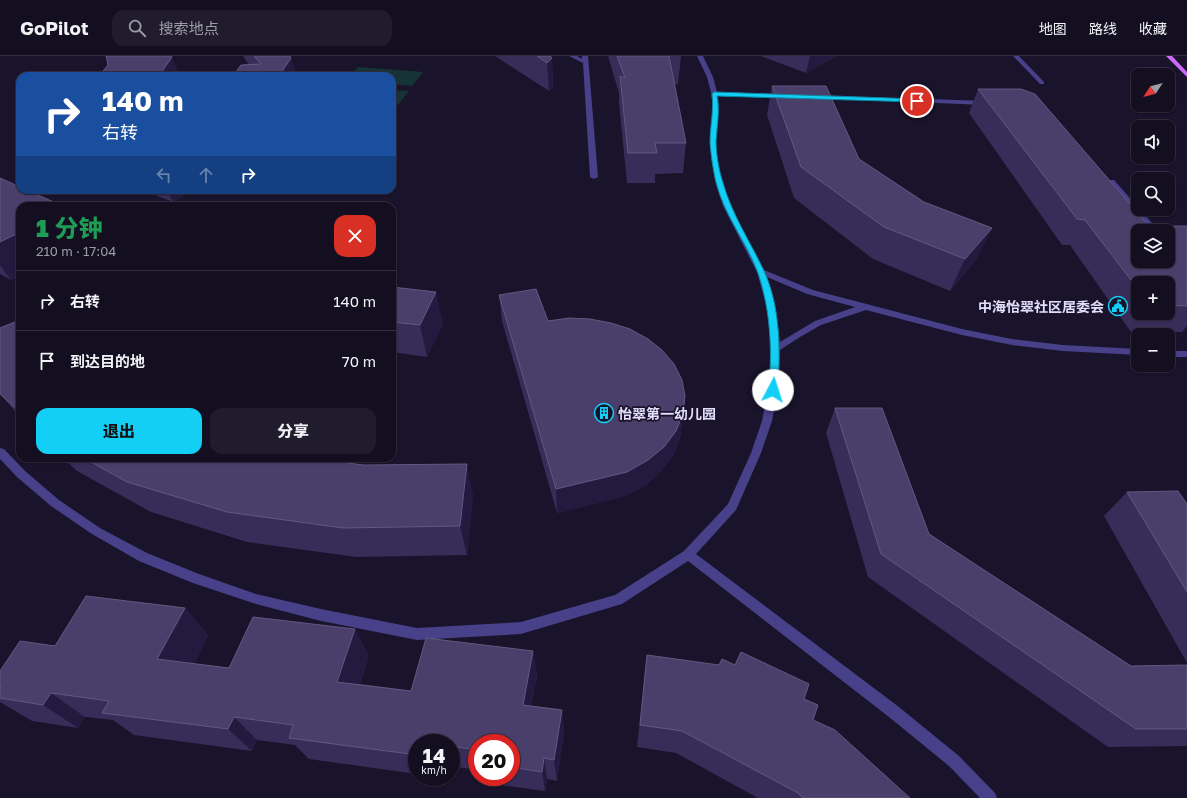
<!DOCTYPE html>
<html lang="zh">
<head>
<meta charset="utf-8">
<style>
	:root { --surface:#130e20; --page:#201c2d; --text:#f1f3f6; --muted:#9d9ca5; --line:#322e3e; --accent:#13cff5 }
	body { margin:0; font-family:"Golos Text","Noto Sans SC",sans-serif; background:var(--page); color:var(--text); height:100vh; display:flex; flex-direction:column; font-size:15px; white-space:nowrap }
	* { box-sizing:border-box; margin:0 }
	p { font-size:13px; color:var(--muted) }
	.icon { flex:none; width:22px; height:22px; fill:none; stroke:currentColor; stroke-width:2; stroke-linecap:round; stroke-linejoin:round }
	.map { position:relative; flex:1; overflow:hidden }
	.panel { position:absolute; left:16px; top:146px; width:380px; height:260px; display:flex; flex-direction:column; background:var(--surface); border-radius:12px; box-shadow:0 1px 3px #0004,0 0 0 1px var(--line) }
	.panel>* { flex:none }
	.hud { position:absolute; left:16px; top:16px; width:380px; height:122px; border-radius:12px; box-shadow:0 1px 3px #0004,0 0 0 1px var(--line); background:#1a4fa0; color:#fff; overflow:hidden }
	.needle { width:26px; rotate:234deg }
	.tools { position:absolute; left:1131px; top:12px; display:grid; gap:8px }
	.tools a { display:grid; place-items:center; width:44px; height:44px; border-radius:8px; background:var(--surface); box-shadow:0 1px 3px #0004,0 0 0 1px var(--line); font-size:20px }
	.speed { position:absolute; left:408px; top:678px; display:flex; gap:8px; font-size:20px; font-weight:700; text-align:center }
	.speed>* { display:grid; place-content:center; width:52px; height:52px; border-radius:50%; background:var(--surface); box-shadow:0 1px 3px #0004,0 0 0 1px var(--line); line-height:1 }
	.speed small { font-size:10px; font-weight:400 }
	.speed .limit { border:6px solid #d22; background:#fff; color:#111 }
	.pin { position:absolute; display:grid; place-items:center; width:34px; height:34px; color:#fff; margin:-17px; border:2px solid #fff; border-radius:50%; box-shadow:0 1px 4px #0007 }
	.me { position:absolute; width:44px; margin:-22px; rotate:5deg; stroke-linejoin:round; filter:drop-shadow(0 0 3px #0008) }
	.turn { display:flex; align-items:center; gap:14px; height:84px; padding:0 20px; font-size:18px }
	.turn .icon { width:52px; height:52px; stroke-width:2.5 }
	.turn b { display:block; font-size:28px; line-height:34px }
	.lanes { display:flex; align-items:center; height:38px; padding:0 20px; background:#0003; justify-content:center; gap:20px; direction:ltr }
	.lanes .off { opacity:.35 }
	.round { display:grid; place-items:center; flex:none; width:42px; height:42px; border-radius:12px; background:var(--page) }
	.overview { display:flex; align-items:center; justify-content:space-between; height:68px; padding:0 20px }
	h1 { font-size:24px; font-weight:800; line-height:30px; color:#1e9e55 }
	.action { display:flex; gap:8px; margin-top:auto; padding:8px 20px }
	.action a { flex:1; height:46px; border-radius:12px; background:var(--accent); color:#111; font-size:16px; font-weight:800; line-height:46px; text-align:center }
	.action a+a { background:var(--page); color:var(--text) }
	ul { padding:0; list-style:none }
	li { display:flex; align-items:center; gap:12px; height:60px; padding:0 20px; border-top:1px solid var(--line) }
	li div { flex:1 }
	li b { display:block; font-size:15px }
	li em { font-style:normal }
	header { display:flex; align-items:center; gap:24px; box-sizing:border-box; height:56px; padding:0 20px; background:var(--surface); border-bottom:1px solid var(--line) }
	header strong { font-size:19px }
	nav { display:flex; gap:22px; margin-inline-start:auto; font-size:14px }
	.search { width:280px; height:36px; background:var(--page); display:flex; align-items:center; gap:10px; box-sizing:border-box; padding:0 14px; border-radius:12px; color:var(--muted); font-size:15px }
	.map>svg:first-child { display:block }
	.green { fill:#163435 }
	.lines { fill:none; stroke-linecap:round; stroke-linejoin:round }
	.lane { fill:#484088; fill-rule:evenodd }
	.primary { fill:#cd6af9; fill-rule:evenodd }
	.wall { fill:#382c58; fill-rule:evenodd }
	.shaded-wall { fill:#241a3f }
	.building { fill:#4a3f6a; stroke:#625881; fill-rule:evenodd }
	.route { fill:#13cff5; stroke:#0c879f }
	.labels { text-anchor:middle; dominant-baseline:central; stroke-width:3.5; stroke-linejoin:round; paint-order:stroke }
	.poi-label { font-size:14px; font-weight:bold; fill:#e4defe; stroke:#19132b; text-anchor:end }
</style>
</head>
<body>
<header>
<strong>GoPilot</strong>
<div class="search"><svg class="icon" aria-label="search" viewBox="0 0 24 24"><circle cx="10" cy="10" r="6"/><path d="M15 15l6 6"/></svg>搜索地点</div>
<nav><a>地图</a><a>路线</a><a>收藏</a></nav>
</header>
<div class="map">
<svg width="1187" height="742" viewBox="0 0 1187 742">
	<rect width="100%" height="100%" fill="#19132b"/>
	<path class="green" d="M358,11l65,5 -11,14 -20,-2v-8h-42z
		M392,34l17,1 -12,15h-5z"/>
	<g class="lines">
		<path class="lane" d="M569,0h8l5,3v-3h6l10,121 -4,2 -4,-2 -7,-114z
			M697,0h6l10,21 4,15 66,2 3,2 -3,2 -65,-2c2,16 -2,30 -2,46 2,47 27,88 48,128l49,20 149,39 50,10 51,6 75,4v6l-75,-4 -51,-6 -50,-10 -96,-25 -45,15 -21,12 -20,13 -2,40 -6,31 -11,32 -25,57 -40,44 203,153 60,49 36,37 2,5h-17l-31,-32 -60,-49 -201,-156 -66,43 -101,30 -104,6 -96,-19 -65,-17 -63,-21 -54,-22 -47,-27 -41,-28 -34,-29 -17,-18v-11l4,1 21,22 34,29 41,28 47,25 52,21 57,20 65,15 96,19 104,-6 94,-27 69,-44 44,-47 23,-51 11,-32 6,-31 3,-41 -4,-41 -10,-36 -34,-66 -8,-25 -5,-39 3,-34 -2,-16 -4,-15zM767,221l40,17 48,13 -40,14 -35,21 -5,-34z
			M1013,0h6l25,26v2h-4z
			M817,39l168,6 3,2 -3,2 -170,-7v-2z
			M1108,124h6l45,51h-8l-43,-47z
			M1168,295h19v6h-19z"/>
		<path class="primary" d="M1166,0h6l15,16v5z"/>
	</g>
	<path class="wall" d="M243,0h47l7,20 -48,-11z
		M495,0h55l2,2 1,29 -4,4z
		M608,0h73l-3,28h-4l12,59 -3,30 -28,1v9h-28l-8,-79v-11z
		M761,0h76l-31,17z
		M772,30l87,73 65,43 53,57 -27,32 -77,-32 -79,-61 -27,-83z
		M978,33l171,137h38v100l-5,6h-51l-61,-87h-8l-93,-132zM1138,227h30v30h-30z
		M0,122l20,28v70l-9,4 -11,-6z
		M142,134h51l-20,12z
		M392,231l51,37 -16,33 -35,-5z
		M499,239l49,26 135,93 -3,25 -7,17 -12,15 -15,14 -21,11 -68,17 -55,-192z
		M20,264v97l-20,-23v-66z
		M835,352l94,126 202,132 56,-1v81l-79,1 -240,-170 -42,-144z
		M63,402h244l166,37 -6,60 -111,2 -109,-15 -96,-30 -74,-41z
		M1127,436l60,12v159l-83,-147z
		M185,552l23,27 -14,29 35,4 140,-13 -9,29 51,7 122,-40 4,25 -6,30 31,4 2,23 -7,48 -10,-2 -2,12 -53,-7 -3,-7h22v-34h-34v27l-26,-4v-23h-34v31l-108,-15 -14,-14 -38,-5 -5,11 -118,-16 -21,-15 -28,-3 -7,11 -46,-7 -32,-19v-31l55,-25z
		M647,599l157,44 9,21 97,78h-152l-82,-45 -39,-6 7,-67z"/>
	<path class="shaded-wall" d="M171,0l9,20h-21z
		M810,0h27l-31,17z
		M291,2l6,18h-18z
		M552,2l1,29 -4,4 -2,-28z
		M167,134h26l-20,12z
		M992,172l-15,31 -27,32 15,-32z
		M20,176v44l-9,4 -11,-15v-23z
		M436,236l7,32 -16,33 -7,-32z
		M683,358l-3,25 -7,17 -12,15 -15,14 -21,11 -68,17 -1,-24z
		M467,408l6,31 -6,60 -7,-29z
		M185,552l23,27 -24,49 -27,-25z
		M355,573l14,26 -16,51 -16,-24z
		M533,595l4,25 -10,52 -4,-23z
		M51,637l34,24 -7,11 -35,-23z
		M562,654l2,23 -7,48 -3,-21z
		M234,661l23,23 -5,11 -24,-22z
		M544,702l3,21 -2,12 -3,-19z"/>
	<path class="building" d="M106,0h65l1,1 -13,19h-60l9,-11z
		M254,0h36l1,2 -12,18h-46l8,-11 20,-1z
		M537,0h13l2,2 -5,5z
		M617,0h53h-1l17,87h-31l2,10h-29l-8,-77 5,2z
		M772,30h54l33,73 65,43 68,26 -27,31 -81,-32 -83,-60z
		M978,33h43l14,5 114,132h38v80l-19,-1v-22h-30v6l-53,-69 -8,-1zM1138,175h30v30h-30z
		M0,122l20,9v3h7l31,14 -4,2h-34v26l-20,10z
		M392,231l44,5 -16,33 -28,-3z
		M536,233l12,32 21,-3 21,1 21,4 19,6 18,10 14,11 12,14 8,16 3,16 -2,18 -7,17 -12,16 -16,13 -21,12 -71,17 -57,-194z
		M20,264v92l-20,-18v-66z
		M835,352h47l47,126 202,132 56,-1v64h-51l-255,-175z
		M84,402h223l57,7 103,-1 -7,62 -117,2 -116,-16 -100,-30z
		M1178,435l9,13v88l-60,-100z
		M86,540l99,12 -28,51 72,9 24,-51 102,12 -18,53 74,9 15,-53 107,13 -10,54 39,5 -8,50 -10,-2 -2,14 -31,-5v-24h-34v7l-26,-4v-3h-34v12l-128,-17 4,-13 -59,-8 -6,12 -126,-16 7,-12 -58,-8 -8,12 -43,-7v-10l1,-2h-1v-15l20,-30 35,5z
		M741,596l68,32 -5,15 14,6 -5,15 22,10 75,68h-107l-5,-5 -116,-62 -42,-6 7,-70 72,10 3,-6 13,6z"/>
	<path class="route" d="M714,36l203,7 2,2 -2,1 -200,-6c3,15 0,30 -1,45 0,13 3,30 7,42 9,32 27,58 41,88 17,37 16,80 14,119l-5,3 -4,-3c3,-40 2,-78 -11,-117 -12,-32 -34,-58 -42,-91 -3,-12 -5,-27 -6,-39 0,-17 4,-32 2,-49z"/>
	<defs>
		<symbol id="civic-ring" viewBox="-11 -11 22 22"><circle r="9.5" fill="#19132b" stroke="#13cff5" stroke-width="1.5"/><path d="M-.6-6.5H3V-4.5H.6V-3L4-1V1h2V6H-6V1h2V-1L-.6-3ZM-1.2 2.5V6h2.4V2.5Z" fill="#13cff5"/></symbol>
		<symbol id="building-ring" viewBox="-11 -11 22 22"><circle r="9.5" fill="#19132b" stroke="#13cff5" stroke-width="1.5"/><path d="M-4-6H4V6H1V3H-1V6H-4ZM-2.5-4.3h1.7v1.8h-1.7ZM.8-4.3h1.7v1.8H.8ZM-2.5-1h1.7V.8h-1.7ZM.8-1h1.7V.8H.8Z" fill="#13cff5"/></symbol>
	</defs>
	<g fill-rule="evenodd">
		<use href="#civic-ring" x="1107" y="239" width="22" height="22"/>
		<use href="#building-ring" x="593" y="346" width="22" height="22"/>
	</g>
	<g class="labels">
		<g class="poi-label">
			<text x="1104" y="250">中海怡翠社区居委会</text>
			<text x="618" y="357" text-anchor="start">怡翠第一幼儿园</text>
		</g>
	</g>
</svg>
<div class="tools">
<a><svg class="needle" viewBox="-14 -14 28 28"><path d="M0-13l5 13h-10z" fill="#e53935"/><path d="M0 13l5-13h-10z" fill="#9d9ca5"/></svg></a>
<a><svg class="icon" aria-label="sound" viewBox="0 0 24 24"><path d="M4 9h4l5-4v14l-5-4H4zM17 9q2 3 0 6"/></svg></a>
<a><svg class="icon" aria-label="search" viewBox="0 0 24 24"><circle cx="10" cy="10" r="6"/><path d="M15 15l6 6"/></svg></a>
<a><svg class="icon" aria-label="layers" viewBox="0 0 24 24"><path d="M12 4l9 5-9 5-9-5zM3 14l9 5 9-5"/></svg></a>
<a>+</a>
<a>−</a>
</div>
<div class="speed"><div>14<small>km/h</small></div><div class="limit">20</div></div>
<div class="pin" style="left:917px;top:45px;background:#d93025"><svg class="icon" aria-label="arrive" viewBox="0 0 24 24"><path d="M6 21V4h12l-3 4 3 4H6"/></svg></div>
<svg class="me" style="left:773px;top:334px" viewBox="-20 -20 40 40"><circle r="19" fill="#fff"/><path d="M0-13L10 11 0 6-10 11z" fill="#13cff5"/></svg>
<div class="hud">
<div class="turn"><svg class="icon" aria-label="right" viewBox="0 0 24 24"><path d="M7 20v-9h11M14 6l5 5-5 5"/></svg><div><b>140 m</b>右转</div></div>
<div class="lanes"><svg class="icon off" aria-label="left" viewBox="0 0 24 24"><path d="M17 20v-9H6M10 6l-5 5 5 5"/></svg><svg class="icon off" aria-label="ahead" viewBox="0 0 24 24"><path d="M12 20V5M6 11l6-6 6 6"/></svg><svg class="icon" aria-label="right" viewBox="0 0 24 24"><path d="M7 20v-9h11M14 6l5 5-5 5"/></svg></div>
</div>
<section class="panel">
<div class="overview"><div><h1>1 分钟</h1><p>210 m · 17:04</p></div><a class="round" style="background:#d93025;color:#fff"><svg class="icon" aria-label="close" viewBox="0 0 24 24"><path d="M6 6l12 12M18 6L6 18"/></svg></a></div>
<ul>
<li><svg class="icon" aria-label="right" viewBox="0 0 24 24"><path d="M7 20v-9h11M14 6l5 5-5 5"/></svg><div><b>右转</b></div><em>140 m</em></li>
<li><svg class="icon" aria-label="arrive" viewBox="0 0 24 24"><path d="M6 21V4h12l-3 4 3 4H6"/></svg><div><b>到达目的地</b></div><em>70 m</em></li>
</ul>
<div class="action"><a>退出</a><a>分享</a></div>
</section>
</div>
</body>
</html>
